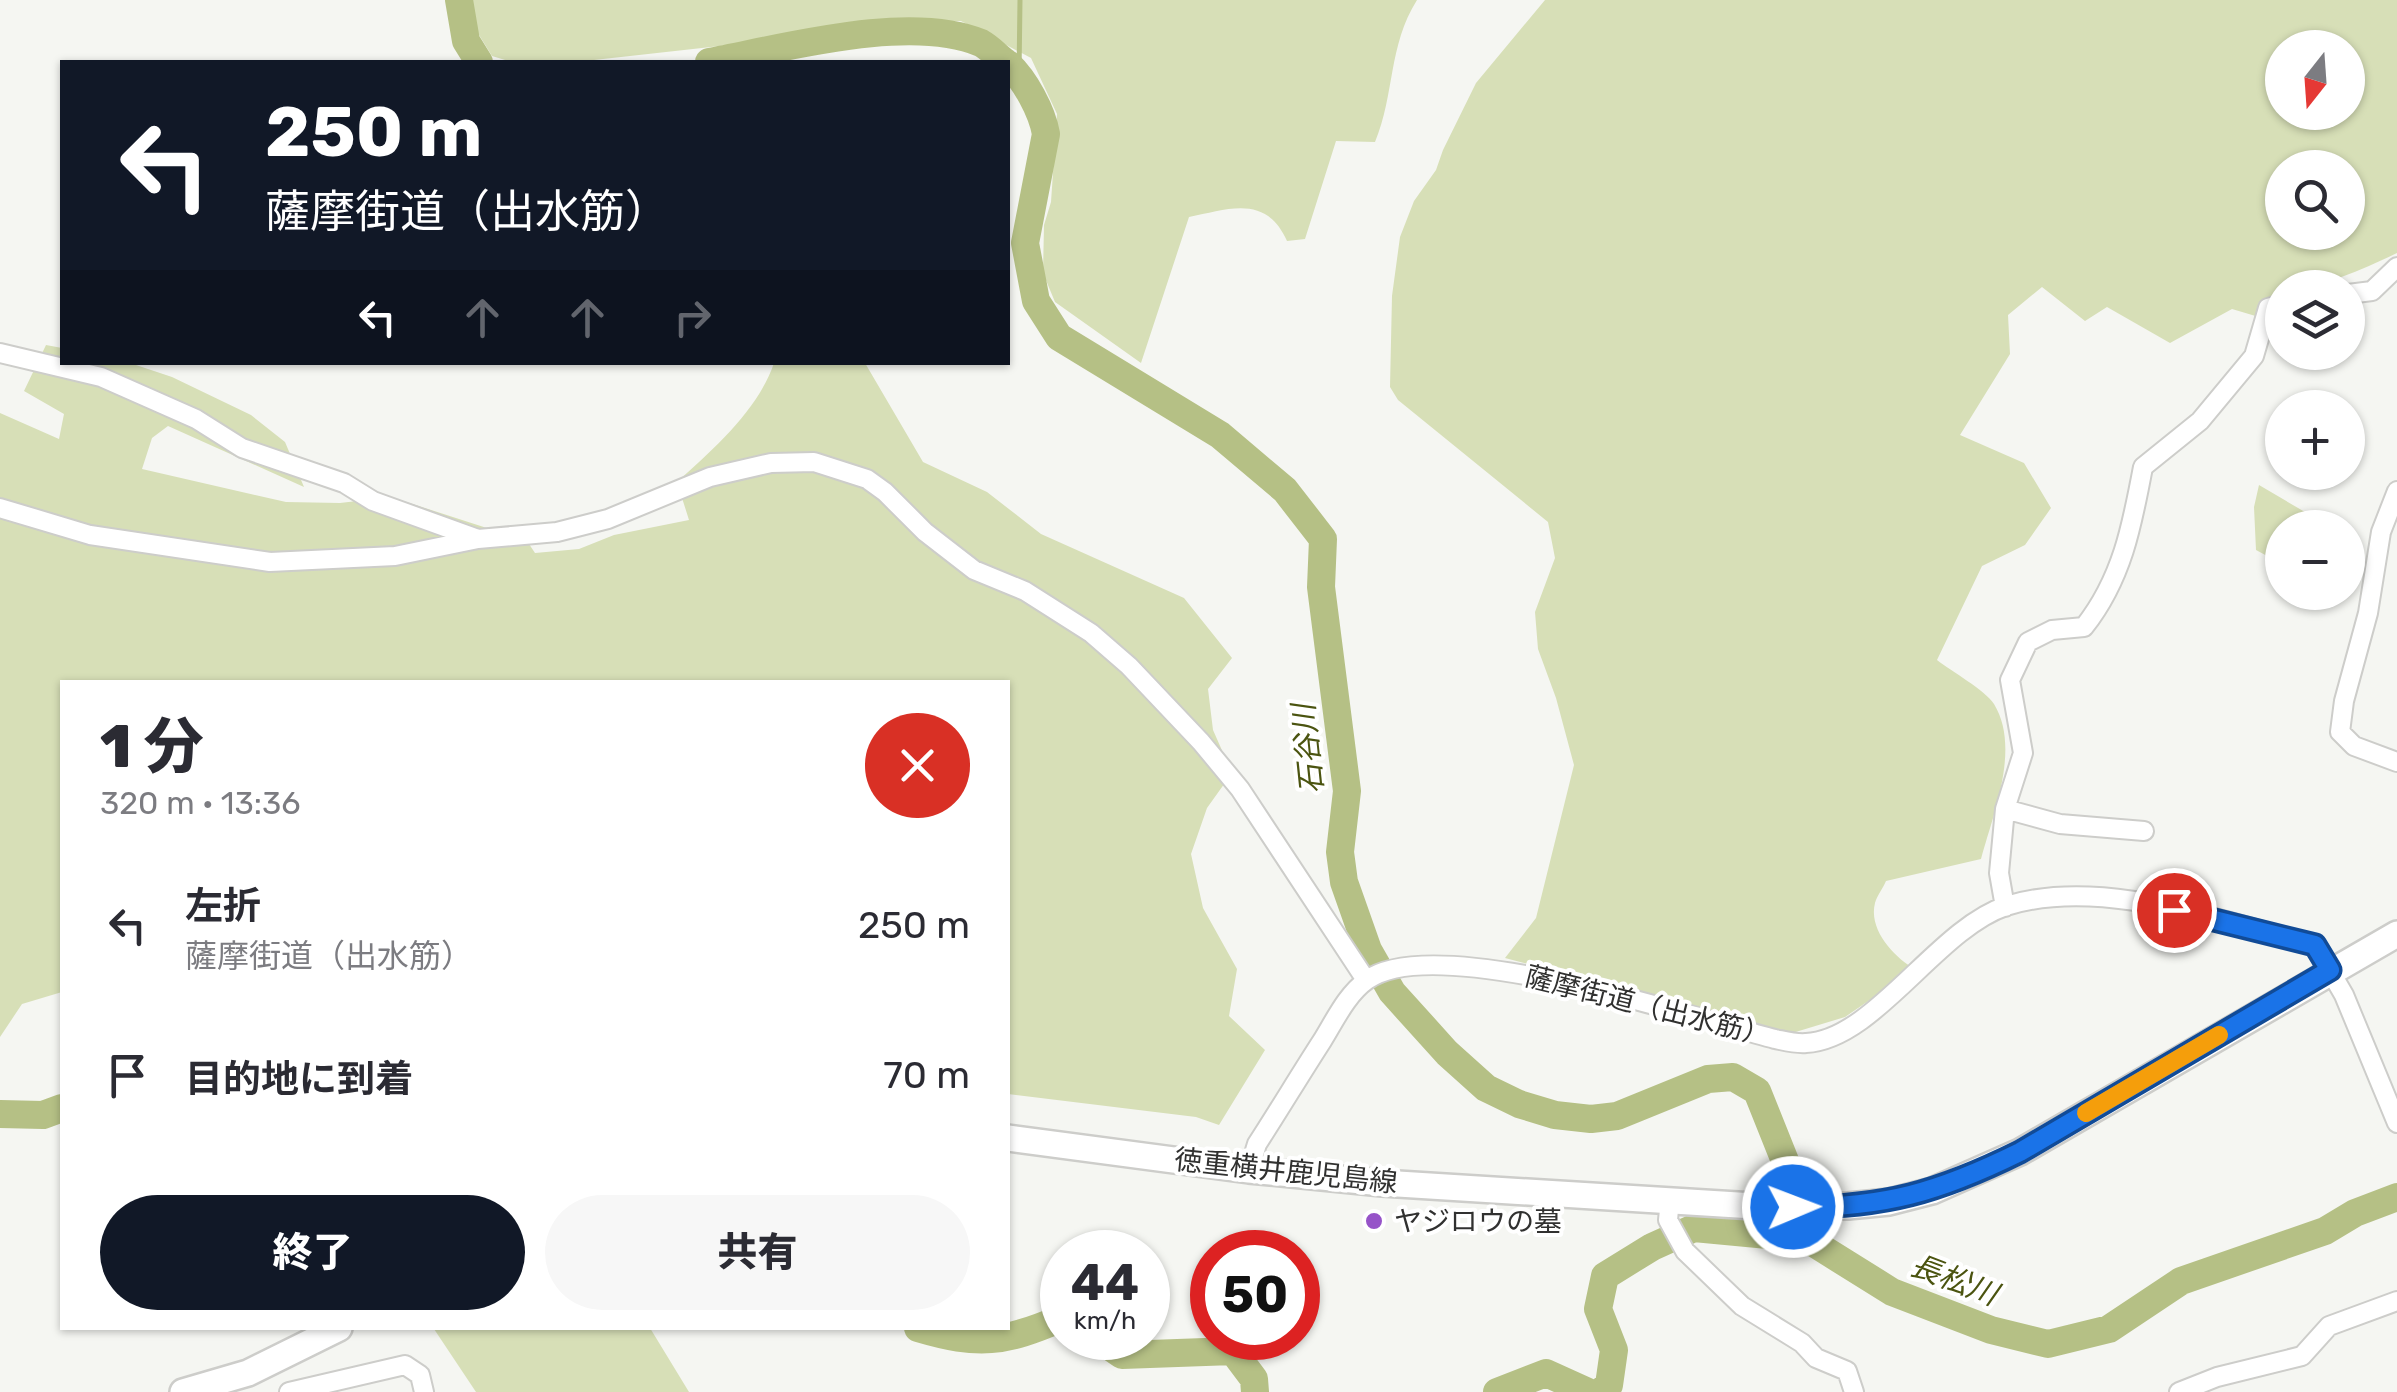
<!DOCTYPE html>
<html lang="ja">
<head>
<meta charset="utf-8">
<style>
	:root { --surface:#fff; --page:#f7f7f7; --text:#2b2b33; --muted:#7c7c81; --accent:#111827 }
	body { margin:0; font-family:Rubik,"Noto Sans JP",sans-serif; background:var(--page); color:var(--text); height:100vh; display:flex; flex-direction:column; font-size:38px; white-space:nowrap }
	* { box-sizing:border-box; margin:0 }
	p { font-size:32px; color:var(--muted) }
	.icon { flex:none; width:55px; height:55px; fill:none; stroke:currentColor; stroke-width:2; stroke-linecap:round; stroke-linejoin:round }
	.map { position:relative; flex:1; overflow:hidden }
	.side { position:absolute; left:60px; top:680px; width:950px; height:650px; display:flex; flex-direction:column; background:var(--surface); border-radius:0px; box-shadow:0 2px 8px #0004 }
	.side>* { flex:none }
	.hud { position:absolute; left:60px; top:60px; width:950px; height:305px; border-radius:0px; box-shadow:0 2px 8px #0004; background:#111827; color:#fff; overflow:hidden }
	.needle { width:65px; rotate:197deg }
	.buttons { position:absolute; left:2265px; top:30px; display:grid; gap:20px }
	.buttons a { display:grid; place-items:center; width:100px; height:100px; border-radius:50%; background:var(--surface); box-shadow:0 2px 8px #0004; font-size:50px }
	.speed { position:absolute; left:1040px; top:1230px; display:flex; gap:20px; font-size:50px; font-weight:700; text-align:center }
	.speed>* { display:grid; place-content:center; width:130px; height:130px; border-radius:50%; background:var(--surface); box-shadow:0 2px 8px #0004; line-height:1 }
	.speed small { font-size:25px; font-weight:400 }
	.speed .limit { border:15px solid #d22; background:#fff; color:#111 }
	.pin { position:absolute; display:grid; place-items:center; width:85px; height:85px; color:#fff; margin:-42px; border:5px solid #fff; border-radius:50%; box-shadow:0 2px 10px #0007 }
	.me { position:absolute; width:110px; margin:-55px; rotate:89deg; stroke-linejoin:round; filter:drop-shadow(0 0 8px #0008) }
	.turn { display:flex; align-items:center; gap:35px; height:210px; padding:0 40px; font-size:45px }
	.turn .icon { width:130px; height:130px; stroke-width:2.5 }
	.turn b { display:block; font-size:70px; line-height:85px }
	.lanes { display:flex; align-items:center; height:95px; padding:0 40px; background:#0003; justify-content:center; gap:50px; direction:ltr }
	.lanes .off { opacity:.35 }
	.round { display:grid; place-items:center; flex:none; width:105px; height:105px; border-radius:52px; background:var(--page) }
	.overview { display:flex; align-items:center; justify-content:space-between; height:170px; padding:0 40px }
	h1 { font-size:60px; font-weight:800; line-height:75px }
	.cta { display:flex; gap:20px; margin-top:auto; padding:20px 40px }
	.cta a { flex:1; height:115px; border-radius:60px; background:var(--accent); color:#fff; font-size:40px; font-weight:800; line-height:115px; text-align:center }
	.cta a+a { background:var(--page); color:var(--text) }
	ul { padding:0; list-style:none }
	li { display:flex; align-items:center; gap:30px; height:150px; padding:0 40px }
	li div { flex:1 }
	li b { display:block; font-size:38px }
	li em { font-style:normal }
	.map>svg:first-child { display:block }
	.green { fill:#d7dfb7; fill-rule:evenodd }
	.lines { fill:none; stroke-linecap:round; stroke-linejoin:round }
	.stream { stroke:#b5c085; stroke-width:5 }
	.river { stroke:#b5c085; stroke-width:28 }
	.street-casing { stroke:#cdcdca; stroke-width:22 }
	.secondary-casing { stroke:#cdcdca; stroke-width:30 }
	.street { stroke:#fff; stroke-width:18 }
	.secondary { stroke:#fff; stroke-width:25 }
	.route-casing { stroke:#114b97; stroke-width:25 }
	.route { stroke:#1a73e8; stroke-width:18 }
	.slow { stroke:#f59e0b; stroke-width:18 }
	.poi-dot { fill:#9653c8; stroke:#fff; stroke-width:4 }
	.labels { text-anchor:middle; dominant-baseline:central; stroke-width:8; stroke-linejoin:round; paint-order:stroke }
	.street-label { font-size:28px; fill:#313130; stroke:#fff }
	.poi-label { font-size:28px; fill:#313130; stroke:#fff; text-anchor:start }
	.water-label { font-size:30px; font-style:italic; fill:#4b5410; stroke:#fff }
</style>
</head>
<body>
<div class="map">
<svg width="2397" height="1392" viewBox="0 0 2397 1392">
	<rect width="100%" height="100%" fill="#f5f6f2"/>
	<path class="green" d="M472,0h945c-29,46 -22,94 -42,142l-39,-1 -31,98 -18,2c-21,-47 -58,-32 -98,-24l-48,146 -86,-61 -12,-29 1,-48 7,-23 6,-88 -26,-56 -70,-37 -94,1 -129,22 -144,16 -82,2 -20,-6 -16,-26z
		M1545,0h852v253c-38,18 -72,34 -115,35l-3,35 -47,-14 -62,34 -63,-36 -22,14 -43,-34 -34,28 2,39 -50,81 64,28 27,45 -26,37 -43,21 -45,94c14,11 48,30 57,44 27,44 -1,110 -13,155l-95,22c-3,7 -9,15 -11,22 -7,27 20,55 40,66l-70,48 -56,17 -284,-76 31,-40 38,-153 -18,-67 -18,-49 -3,-37 20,-54 -7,-36 -150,-122 -8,-13 2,-91 8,-59 14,-36 22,-31 7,-20 33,-67zM2282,48h66v64h-66zM2282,168h66v64h-66z
		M46,345l16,3v14l68,1 42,14 79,38 34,27 19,45 -136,-61 -16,12 -10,31 144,33 54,1 51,-6 136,44 8,12 44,-4 35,-14 75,-15 -12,-38c37,-33 81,-72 97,-119h91l58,99 64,30 54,42 143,64 48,60 -24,31 5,41 19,43 -25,35 -16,46 12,54 34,61 -8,47 36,34 -46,75 -23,-8 -188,-23v-412h-946v310l-40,12 -22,33v-624l59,26 5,-25 -40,-23z
		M2259,485l68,40v2l-45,1v36l-26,-14 -2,-43z
		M436,1328h214l39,64h-213l-42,-63z"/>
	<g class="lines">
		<path class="stream" d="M1019,74l1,-74"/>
		<path class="river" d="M459,0l7,41 13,21
			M709,62c75,-14 201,-49 272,-19 9,5 16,13 24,19
			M1008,64c17,16 34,47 38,70l-21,109 11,58 23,36 161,98 65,55 38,49 -2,48 26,204 -7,61 4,30 24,68 24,42 55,61 39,35 33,16 36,11 36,4 26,-3 91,-37 25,-2 24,14 30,75 20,74
			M0,1114l43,1 19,-7
			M918,1328c61,18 86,15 144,-10
			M1097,1338l25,17 111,-4 21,28 1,13
			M1497,1392l49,-19 42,19
			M1600,1392l9,-7 5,-35 -16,-41 7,-33 47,-29 42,-19 106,10 12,4 80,50 99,38 57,14 61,-15 72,-48 144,-50 30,-18 42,-16"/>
		<defs>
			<path id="street" d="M2348,294l24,-3 25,-24
				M0,353l101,24 95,42 46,29 102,35 29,18 105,38
				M2397,491l-16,41 -13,81 -24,88 -4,31 14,14 43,16
				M0,508l90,27 180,27 125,-6 83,-17 79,-7 51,-13 102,-42 61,-14 43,-1 53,17 18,13 40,40 49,38 51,21 66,42 38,33 72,76 39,47 126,191
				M2005,809l55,15 84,7
				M2005,907l-6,-34 6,-64 18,-56 -13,-73 18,-38 24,-12 32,-3c38,-48 48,-101 59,-160l57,-46 54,-65 14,-48 14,-4
				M1249,1170l8,-26c22,-34 43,-69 65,-103 13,-21 25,-47 45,-61 68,-49 327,38 408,59 10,2 21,5 31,4 68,-3 131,-114 200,-137 95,-30 216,16 309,39l29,50 53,128
				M1670,1199l-2,21 17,31 57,55 60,37 14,15 31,13 7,21
				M289,1392l116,-27 15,10 4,17
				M2179,1392l38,-15 85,-21 27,-30 68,-25"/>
			<path id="secondary" d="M1008,1138l241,32 133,13 388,24 78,-1 41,-4 43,-11 88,-39 377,-218
				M183,1392l65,-19 91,-45"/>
		</defs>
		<use href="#street" class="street-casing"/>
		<use href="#secondary" class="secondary-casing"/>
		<use href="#street" class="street"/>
		<use href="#secondary" class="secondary"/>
	</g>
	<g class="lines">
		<defs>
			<path id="route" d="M1793,1207c91,1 146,-15 227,-55l310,-182 -15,-25 -141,-35"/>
		</defs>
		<use href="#route" class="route-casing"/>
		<use href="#route" class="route"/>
		<path class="slow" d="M2086,1113l133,-78"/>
	</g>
	<circle class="poi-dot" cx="1374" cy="1221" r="10"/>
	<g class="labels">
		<g class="street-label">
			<text transform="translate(1648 1006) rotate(14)">薩摩街道（出水筋）</text>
			<text transform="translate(1286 1171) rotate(6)">徳重横井鹿児島線</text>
		</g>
		<g class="poi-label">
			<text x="1394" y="1221">ヤジロウの墓</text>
		</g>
		<g class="water-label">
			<text transform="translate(1308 749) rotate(-96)">石谷川</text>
			<text transform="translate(1954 1280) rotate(21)">長松川</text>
		</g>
	</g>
</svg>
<div class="buttons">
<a><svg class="needle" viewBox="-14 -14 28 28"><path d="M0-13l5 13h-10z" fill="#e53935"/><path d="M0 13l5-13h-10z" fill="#7c7c81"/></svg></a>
<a><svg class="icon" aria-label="search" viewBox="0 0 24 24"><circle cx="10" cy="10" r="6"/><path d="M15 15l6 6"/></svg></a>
<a><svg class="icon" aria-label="layers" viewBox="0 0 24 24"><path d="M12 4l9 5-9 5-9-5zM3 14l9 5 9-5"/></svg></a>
<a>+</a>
<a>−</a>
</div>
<div class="speed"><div>44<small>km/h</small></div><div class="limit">50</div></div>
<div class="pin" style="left:2174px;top:910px;background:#d93025"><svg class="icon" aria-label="arrive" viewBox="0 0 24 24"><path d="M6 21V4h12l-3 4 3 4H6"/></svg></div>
<svg class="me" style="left:1793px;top:1207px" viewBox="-20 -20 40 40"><circle r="17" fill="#1a73e8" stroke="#fff" stroke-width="3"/><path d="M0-11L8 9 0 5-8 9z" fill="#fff"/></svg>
<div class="hud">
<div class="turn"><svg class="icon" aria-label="left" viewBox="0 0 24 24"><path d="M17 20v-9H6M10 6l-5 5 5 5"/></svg><div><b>250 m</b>薩摩街道（出水筋）</div></div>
<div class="lanes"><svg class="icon" aria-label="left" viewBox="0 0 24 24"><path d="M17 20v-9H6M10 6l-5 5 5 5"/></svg><svg class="icon off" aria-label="ahead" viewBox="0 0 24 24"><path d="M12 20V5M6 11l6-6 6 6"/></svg><svg class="icon off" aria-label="ahead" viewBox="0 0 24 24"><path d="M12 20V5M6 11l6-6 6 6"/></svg><svg class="icon off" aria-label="right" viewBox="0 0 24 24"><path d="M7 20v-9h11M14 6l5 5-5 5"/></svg></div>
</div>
<section class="side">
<div class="overview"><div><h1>1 分</h1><p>320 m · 13:36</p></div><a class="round" style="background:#d93025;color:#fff"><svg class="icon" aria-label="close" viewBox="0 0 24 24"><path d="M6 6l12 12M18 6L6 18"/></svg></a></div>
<ul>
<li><svg class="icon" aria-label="left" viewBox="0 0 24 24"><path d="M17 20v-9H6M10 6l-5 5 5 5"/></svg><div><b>左折</b><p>薩摩街道（出水筋）</p></div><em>250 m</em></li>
<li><svg class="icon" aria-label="arrive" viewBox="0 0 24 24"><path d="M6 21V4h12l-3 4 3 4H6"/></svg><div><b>目的地に到着</b></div><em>70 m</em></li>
</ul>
<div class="cta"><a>終了</a><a>共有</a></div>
</section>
</div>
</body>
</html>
